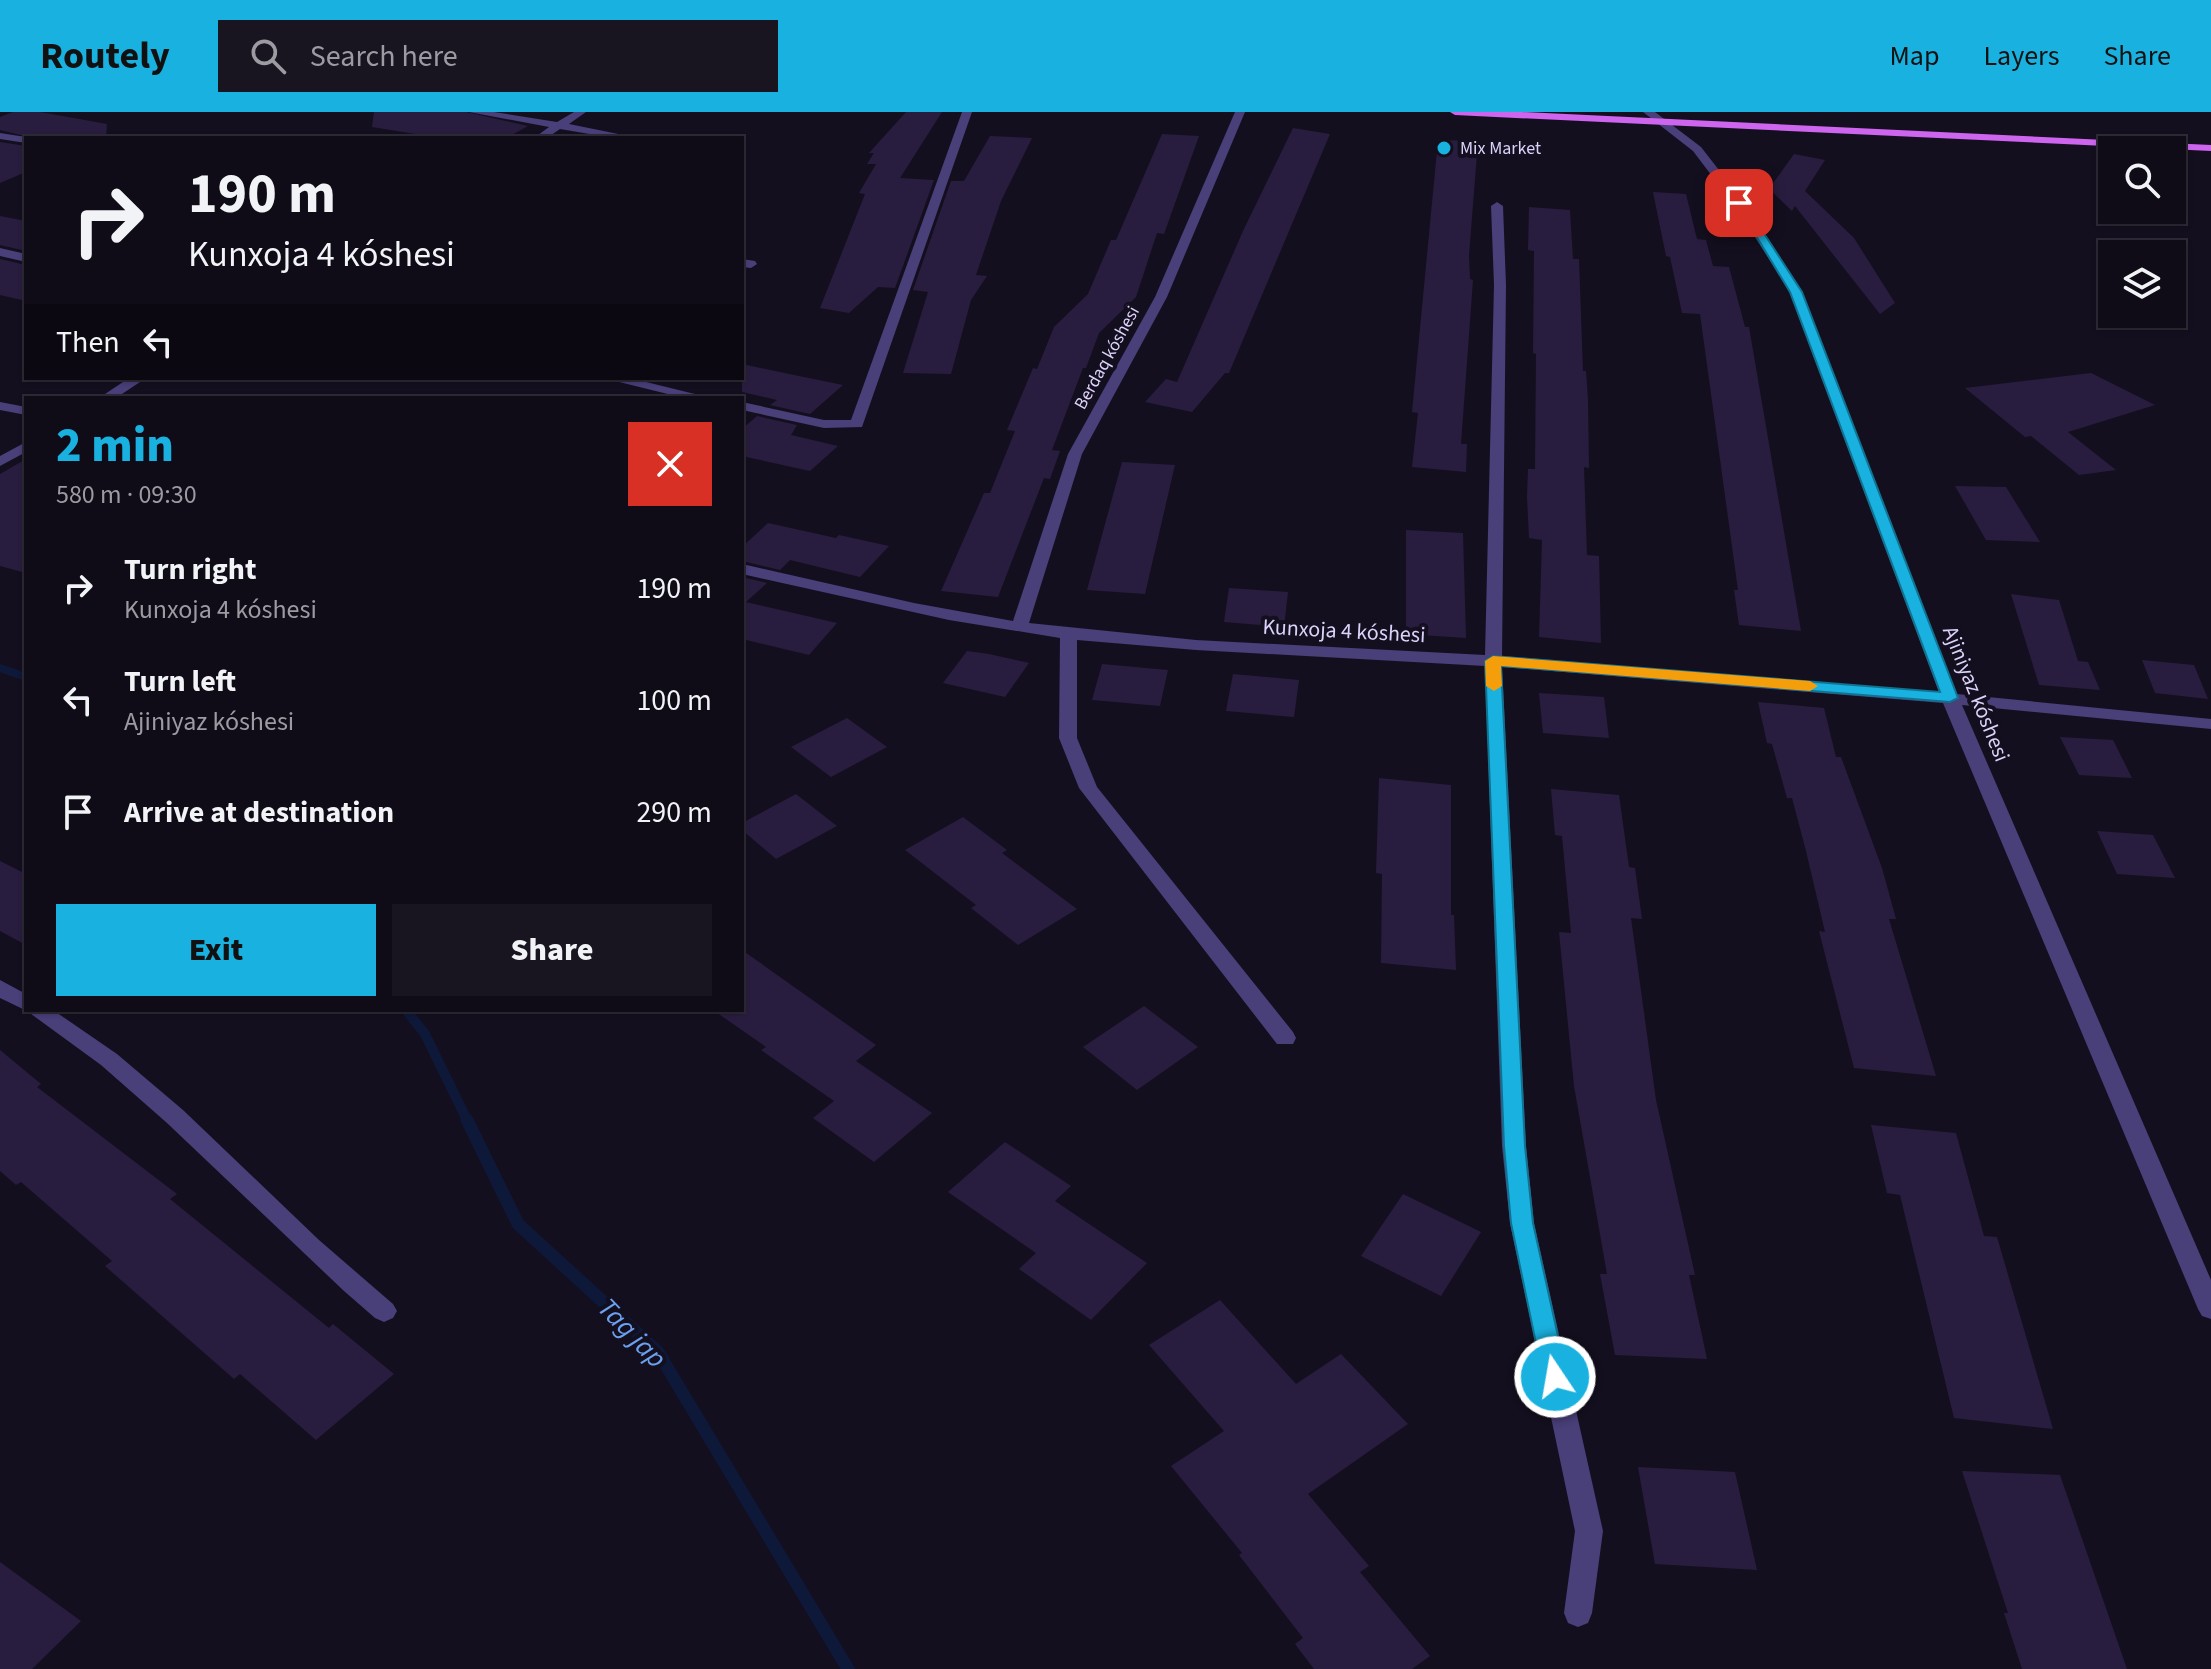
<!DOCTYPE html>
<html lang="en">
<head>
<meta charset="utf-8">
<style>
	:root { --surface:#0f0b17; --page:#181420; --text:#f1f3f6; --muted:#9b9ba1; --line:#2f2b36; --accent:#19b1df }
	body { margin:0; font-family:"Source Sans 3",sans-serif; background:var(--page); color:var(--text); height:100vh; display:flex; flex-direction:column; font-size:30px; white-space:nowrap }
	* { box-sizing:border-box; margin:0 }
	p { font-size:26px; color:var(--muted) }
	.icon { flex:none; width:44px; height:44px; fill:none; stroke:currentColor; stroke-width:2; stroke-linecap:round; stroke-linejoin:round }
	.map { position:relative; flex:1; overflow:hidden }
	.drawer { position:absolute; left:24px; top:284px; width:720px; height:616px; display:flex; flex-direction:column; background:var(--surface); border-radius:0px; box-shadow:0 2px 6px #0004,0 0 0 2px var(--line) }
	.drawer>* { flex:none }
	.guide { position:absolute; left:24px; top:24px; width:720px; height:244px; border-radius:0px; box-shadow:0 2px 6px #0004,0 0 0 2px var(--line); background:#0f0b17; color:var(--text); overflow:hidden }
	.fabs { position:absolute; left:2098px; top:24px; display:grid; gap:16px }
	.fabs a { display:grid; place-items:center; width:88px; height:88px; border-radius:0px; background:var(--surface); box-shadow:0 2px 6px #0004,0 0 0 2px var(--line); font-size:40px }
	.pin { position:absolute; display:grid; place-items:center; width:68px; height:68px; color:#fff; margin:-34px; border-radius:16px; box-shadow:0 4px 12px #0006 }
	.me { position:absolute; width:88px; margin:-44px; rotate:348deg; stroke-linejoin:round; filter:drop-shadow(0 0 6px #0008) }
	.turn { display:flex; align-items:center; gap:28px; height:168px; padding:0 32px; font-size:36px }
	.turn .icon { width:104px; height:104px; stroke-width:2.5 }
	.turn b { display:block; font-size:56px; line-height:68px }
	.then { display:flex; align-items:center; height:76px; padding:0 32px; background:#0003; gap:16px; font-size:30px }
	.round { display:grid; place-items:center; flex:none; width:84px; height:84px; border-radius:0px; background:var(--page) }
	.summary { display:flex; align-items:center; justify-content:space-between; height:136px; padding:0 32px }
	h1 { font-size:48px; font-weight:800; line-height:60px; color:var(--accent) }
	.cta { display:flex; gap:16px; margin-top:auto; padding:16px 32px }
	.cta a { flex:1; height:92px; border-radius:0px; background:var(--accent); color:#111; font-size:32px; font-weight:800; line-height:92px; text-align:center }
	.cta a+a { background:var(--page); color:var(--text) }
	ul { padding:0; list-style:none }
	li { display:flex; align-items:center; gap:24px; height:112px; padding:0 32px }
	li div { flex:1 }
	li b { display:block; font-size:30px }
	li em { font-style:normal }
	header { display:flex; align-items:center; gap:48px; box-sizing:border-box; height:112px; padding:0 40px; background:var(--accent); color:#111 }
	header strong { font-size:38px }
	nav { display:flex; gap:44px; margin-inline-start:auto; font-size:28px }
	.search { width:560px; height:72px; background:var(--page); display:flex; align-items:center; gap:20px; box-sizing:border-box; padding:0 28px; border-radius:0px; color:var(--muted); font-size:30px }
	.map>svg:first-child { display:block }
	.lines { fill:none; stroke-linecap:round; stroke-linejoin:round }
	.stream-far2 { stroke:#0e1839; stroke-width:8 }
	.stream-far1 { stroke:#0e1839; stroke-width:10 }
	.stream { stroke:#0e1839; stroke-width:13 }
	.building { fill:#281d3e }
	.minor { fill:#493f79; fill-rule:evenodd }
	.major { fill:#cd65ee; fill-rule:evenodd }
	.route { fill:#19b1df; stroke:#107391; stroke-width:2 }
	.slow { fill:#f59e0b }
	.poi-dot { fill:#19b1df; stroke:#140f1f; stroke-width:3 }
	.labels { text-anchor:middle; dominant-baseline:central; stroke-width:8; stroke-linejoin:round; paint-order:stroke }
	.far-poi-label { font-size:18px; fill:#dcd2fa; stroke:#140f1f; text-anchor:start }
	.far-street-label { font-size:18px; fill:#dcd2fa; stroke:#140f1f }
	.street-label { font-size:22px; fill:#dcd2fa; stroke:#140f1f }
	.near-water-label { font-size:28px; font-style:italic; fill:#6ba1ef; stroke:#140f1f }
</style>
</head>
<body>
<header>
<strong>Routely</strong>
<div class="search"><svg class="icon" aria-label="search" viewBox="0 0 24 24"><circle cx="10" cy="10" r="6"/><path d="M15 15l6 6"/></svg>Search here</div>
<nav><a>Map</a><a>Layers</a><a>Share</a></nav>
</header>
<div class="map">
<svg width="2211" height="1557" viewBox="0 0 2211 1557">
	<rect width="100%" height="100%" fill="#140f1f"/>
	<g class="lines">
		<path class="stream-far2" d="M0,556l26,9"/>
		<path class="stream-far1" d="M406,898l19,24 43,88"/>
		<path class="stream" d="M467,1008l51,104 140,128 190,317"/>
	</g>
	<path class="building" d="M13,0h27l67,12 -1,14h-73l-33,-8v-13z
		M374,0h92l62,14 -22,12h-66l-68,-11z
		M906,0h36l-42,66 34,2 -39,108 -17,-1 -29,26 -29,-5 45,-114 -6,-1 17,-29h-9l7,-11h-5z
		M1293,16l37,6 -101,239h-4l-33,39 -47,-10 21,-23 11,3 66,-151z
		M1162,22l37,2 -35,98 -7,-1 -21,64 -37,36 -13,35h-3l-31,82 8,1 -10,28 -6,-1 -46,119 -57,-6 43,-98h6l25,-62 -8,-1 26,-62 4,1 17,-42 34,-33 23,-54h5z
		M990,24l42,2 -31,63 -25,74 11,1 -16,24 -20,74 -48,-1 25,-81 -15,-2 38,-109h13z
		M1438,28l40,1 -9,114 1,24 3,1 -12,164h6l-1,28 -54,-5 6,-54 -6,-1z
		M0,30l26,4v26l-26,11z
		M1794,42l31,6 -20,31 49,47 41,65 -15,11 -85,-108 -3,5 -23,-22z
		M1653,80l33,2 11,45 9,1 7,26 16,1 16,60h4l52,304 -62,-6 -5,-35h4l-38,-276 -18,-1 -12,-56 -4,-1z
		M1529,95l41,3 3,49h6l4,112h3l2,29 1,68 -5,-1 3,88 12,1 2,87 -62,-6 3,-97 -13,-2 -2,-41 1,-28h7l1,-115 -3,-1 1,-102 -6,-1z
		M0,104l26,5v30l-26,-6z
		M0,147l26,6v36l-26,-6z
		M742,252l57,12 44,9 -33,29 -40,-9 7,-5 -35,-8z
		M2091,261l64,32 -87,27 48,38 -37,5 -48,-39 -6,1 -60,-49z
		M757,304l40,9 -6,10 47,11 -28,25 -68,-15v-27z
		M26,347v114l-26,-7v-92z
		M1122,350l53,3 -30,129 -58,-4z
		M1955,374l51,1 34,55 -54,-2z
		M768,411l68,15 3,-3 50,11 -29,31 -70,-17 -10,10 -38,-9v-14z
		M1406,418l57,3 3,105 -60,-4z
		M742,465l25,6 -21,19 91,21 -28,32 -67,-16z
		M1229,476l59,4 -4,35 -60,-5z
		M2011,482l48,6 19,61 10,1 12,28 -61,-5z
		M967,539l22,3 40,9 -24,34 -62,-14z
		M2142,548l52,5 14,34 -53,-6z
		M1102,552l66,6 -8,36 -68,-6z
		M1233,562l66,6 -5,37 -68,-6z
		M1539,581l65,4 5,41 -66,-5z
		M1758,590l66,6 12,49h5l41,111 14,51h-7l47,157 -82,-8 -35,-137 6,1 -19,-81 -14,-53h-5l-15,-54 -5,-1z
		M847,606l40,29 -56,30 -40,-30z
		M2060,625l53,3 19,38 -53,-3z
		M1379,666l72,7v130h3l2,55 -75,-7 1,-89 -6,-1z
		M1551,677l68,6 10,72 6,1 7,51 -11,-1 25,182 39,175h-6l18,84 -92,-4 -15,-81h7l-33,-188 -15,-154 12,1 -9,-97 -7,-1z
		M796,682l41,32 -61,33 -34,-29v-7z
		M963,705l44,33 -5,3 75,56 -59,36 -47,-37 5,-3 -71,-55z
		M2097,719l56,4 22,43 -58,-4z
		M0,749l26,13v71l-26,-14z
		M742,838l134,95 -20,16 76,52 -58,49 -61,-44 21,-17 -73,-51 5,-3 -53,-37h29z
		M1144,894l54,41 -61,43 -54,-43z
		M0,938l41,34 -4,3 140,107 -7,5 159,129 4,-4 61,50 -78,66 -76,-66 -6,5 -129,-113 7,-5 -91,-79 -5,3 -16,-14z
		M1871,1013l85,8 28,103 13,1 56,192 -99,-11 -54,-223 -13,-2z
		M1005,1030l66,44 -16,15 92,62 -56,57 -72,-51 17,-16 -88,-61z
		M1403,1082l78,38 -40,64 -80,-40z
		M1220,1188l76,84 45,-30 67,70 -100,70 61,72 -9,6 70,84 -18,13h-98l-19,-25 8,-6 -64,-83 3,-2 -71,-87 53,-35 -75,-86z
		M1638,1355l97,5 22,98 -102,-6z
		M1962,1359l98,4 67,194h-105l-18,-56h4z
		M0,1450l81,59 -49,48h-32z"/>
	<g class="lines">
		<path class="minor" d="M469,0h25l63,10 17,-10h12l-17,12 69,14h-25l-53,-9 -13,9h-13l15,-11z
			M962,0h10l-110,315 -38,1 -82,-18v-8l82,18h27z
			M1235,0h10l-78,185 -85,157 -53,169 167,17 289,15 9,-370 -3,-79 6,-4 6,4 3,79 -4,371 437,36 -151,-404 -54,-83 -41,-54 -50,-39h12l46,35 42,54 57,87 157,406 254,25v10l-249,-24 249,575v39l-9,-3 -4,-7 -255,-606 -441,-36 24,479 8,77 69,308 -11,82 -4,10 -10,4 -10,-4 -4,-10 11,-82 -65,-308 -8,-77 -17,-480 -289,-16 -119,-10v98l20,49 196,245 3,6 -3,6h-16l-198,-256 -20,-50 1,-100 -111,-18 -207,-46v-10l172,39 99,18 55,-167 87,-157z
			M0,21l26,4 4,1h-4v5l-26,-4z
			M0,136l26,6v8l-26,-6z
			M742,147l13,2 2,3 -6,4 -9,-1z
			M129,266h17l-30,20h-17z
			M603,266h27l81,20h-27z
			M0,290l26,5v8l-26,-5z
			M26,330v10l-26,14v-10z
			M0,868l26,14v16h27l64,44 66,56 136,130 74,64 4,7 -4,7 -9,4 -9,-4 -31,-27 -177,-168 -66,-58 -74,-54 -27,-13z"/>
		<path class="major" d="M1450,0h72l689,33v6l-756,-36z"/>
	</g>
	<path class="route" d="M1735,89h8l59,91 156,406 -8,4 -449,-36 24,480 8,77 34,154 -3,7 -9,3 -8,-3 -4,-7 -32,-154 -7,-77 -19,-485 8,-5 447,36 -150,-400z"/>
	<path class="slow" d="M1493,544l317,25 8,5 -8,5 -309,-25 1,20 -8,5 -8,-5 -1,-25z"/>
	<circle class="poi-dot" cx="1444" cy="36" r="8"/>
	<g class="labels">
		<g class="far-poi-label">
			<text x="1460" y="36">Mix Market</text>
		</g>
		<g class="far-street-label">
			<text transform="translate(1107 246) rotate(-61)">Berdaq kóshesi</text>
		</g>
		<g class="street-label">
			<text transform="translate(1344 519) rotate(3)">Kunxoja 4 kóshesi</text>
			<text transform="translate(1976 582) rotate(68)">Ajiniyaz kóshesi</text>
		</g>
		<g class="near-water-label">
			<text transform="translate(632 1221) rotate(46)">Tag jap</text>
		</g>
	</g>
</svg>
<div class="fabs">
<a><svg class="icon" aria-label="search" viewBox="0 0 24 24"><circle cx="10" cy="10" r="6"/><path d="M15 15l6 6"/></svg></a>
<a><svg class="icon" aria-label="layers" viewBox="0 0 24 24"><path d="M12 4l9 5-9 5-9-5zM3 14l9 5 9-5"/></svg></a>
</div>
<div class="pin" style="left:1739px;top:91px;background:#d93025"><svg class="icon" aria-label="arrive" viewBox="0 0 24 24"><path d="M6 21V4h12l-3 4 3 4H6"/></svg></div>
<svg class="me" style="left:1555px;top:1265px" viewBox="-20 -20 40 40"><circle r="17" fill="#19b1df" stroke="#fff" stroke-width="3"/><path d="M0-11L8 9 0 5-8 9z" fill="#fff"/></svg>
<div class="guide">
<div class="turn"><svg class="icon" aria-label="right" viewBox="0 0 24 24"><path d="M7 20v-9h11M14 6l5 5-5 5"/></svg><div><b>190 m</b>Kunxoja 4 kóshesi</div></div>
<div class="then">Then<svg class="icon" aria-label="left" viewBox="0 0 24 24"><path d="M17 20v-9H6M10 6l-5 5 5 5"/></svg></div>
</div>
<section class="drawer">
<div class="summary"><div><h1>2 min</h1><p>580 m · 09:30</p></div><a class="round" style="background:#d93025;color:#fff"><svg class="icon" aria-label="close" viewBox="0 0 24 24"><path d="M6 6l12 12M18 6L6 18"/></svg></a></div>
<ul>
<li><svg class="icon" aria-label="right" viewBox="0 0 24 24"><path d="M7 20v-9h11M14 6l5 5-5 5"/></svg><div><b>Turn right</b><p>Kunxoja 4 kóshesi</p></div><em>190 m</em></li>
<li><svg class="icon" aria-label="left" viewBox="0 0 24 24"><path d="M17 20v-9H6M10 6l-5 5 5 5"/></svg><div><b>Turn left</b><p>Ajiniyaz kóshesi</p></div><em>100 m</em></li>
<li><svg class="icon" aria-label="arrive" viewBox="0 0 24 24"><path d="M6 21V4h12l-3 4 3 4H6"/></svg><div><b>Arrive at destination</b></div><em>290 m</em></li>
</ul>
<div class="cta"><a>Exit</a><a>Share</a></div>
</section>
</div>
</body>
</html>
